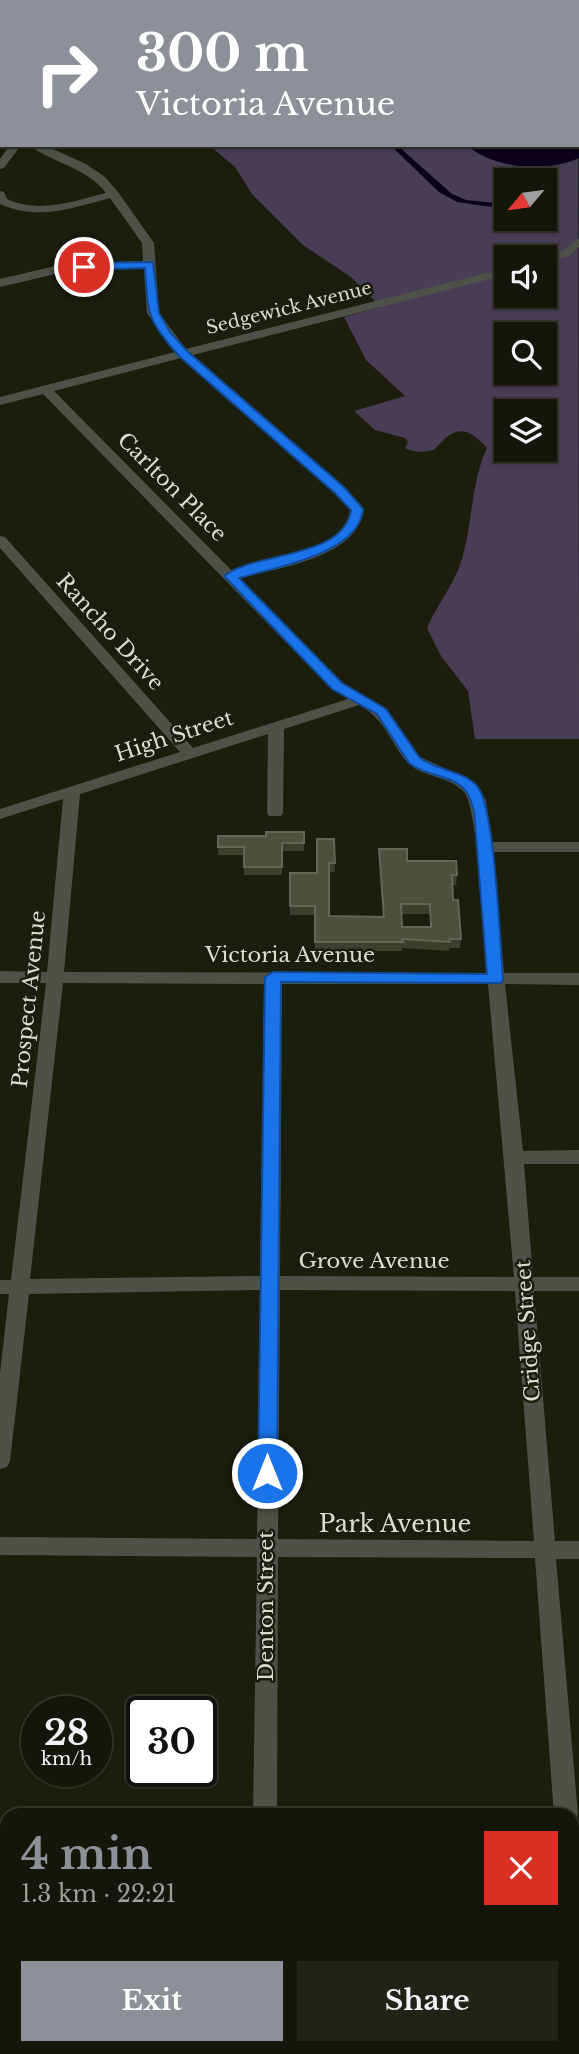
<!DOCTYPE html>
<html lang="en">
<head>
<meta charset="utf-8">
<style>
	:root { --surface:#141609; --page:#212317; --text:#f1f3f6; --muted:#9d9f9c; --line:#33352a; --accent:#8c9099 }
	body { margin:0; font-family:"Libre Baskerville",serif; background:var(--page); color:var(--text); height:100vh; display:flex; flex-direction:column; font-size:26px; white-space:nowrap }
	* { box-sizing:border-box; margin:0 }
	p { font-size:23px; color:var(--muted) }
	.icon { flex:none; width:38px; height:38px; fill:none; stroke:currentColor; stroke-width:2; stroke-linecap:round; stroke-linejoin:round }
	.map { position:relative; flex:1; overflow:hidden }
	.drawer { position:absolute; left:0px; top:1808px; width:579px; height:247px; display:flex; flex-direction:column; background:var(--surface); border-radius:21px 21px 0 0; box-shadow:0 2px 5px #0004,0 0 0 2px var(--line) }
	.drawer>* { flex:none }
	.banner { position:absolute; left:0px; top:0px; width:579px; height:147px; box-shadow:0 2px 5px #0004,0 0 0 2px var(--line); background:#8c9099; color:#fff; overflow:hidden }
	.needle { width:46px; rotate:241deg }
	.controls { position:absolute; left:494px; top:168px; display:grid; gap:14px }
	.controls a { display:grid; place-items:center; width:63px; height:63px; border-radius:0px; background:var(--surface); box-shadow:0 2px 5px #0004,0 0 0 2px var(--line); font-size:35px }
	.speed { position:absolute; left:21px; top:1696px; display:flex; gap:14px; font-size:35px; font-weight:700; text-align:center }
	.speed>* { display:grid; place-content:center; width:91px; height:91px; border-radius:50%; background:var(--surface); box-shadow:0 2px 5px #0004,0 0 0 2px var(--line); line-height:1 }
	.speed small { font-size:18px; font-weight:400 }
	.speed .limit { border:4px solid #111; border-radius:10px; background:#fff; color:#111 }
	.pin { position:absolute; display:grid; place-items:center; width:60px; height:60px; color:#fff; margin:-30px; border:4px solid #fff; border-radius:50%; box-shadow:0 2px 7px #0007 }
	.me { position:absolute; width:77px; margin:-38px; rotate:0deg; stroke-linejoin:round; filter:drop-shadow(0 0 5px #0008) }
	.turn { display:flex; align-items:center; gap:24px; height:147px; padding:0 21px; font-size:32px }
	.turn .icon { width:91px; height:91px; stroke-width:2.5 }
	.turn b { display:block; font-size:49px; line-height:60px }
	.round { display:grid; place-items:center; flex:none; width:74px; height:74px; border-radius:0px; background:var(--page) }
	.overview { display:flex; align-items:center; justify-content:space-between; height:119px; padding:0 21px }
	h1 { font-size:42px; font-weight:800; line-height:52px; color:var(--accent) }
	.action { display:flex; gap:14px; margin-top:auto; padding:14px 21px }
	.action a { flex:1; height:80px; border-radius:0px; background:var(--accent); color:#fff; font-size:28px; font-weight:800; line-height:80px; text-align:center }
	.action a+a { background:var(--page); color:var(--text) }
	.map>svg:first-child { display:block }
	.green { fill:#473d54; fill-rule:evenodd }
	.water { fill:#0d001b }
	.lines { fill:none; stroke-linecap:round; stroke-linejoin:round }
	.minor { fill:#4e5147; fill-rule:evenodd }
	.wall { fill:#3b3f2b; fill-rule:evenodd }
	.building { fill:#4c503d; stroke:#626654; stroke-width:2; fill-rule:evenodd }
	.route { fill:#1a73e8; stroke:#114b97; stroke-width:2 }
	.labels { text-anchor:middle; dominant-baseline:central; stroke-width:5; stroke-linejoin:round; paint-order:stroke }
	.far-street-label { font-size:18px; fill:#d9dcd0; stroke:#1b1e0c }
	.street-label { font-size:21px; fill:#d9dcd0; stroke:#1b1e0c }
	.near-street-label { font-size:24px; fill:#d9dcd0; stroke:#1b1e0c }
</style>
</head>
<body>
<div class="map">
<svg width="579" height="2054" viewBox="0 0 579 2054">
	<rect width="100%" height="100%" fill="#1b1e0c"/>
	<path class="green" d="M3,0h421l3,2h-423z
		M578,47l1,692h-104l-7,-48 -27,-35 -14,-28c9,-21 26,-43 33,-63 13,-38 10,-81 27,-117 -22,-24 -33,-21 -53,2 -11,2 -19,3 -29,-2l3,-6 -3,-4 -30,-8 -21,-19 51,-15 -39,-36 -22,-43 37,-10 -30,-30 -48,-32 -51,-51 -17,-27 -26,-22h369zM506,180h38v39h-38zM506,257h38v39h-38zM506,334h38v39h-38zM506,411h38v39h-38z"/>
	<path class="water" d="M578,136l1,22c-30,15 -87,11 -112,-13h111z
		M390,145h7l55,49 14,6 40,4v5l-49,-7 -18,-10z"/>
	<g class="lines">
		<path class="minor" d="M0,128h2v7h-2z
			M10,145h11l-17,23 -4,1v-10z
			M29,145h15l42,19 19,13 13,15 36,51 5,70 27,36 320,-81v7l-313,80 153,133 18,21c-6,49 -86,59 -125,69l103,105 45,26 33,48 44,20 14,11 8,12 5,42h88v10h-86l11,121h75v12l-74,-1 18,167 56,-1v14h-55l9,113h46v14h-45l21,250h24v18h-23l22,256 -6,8v-8h-18l-19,-257 -257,-1 -1,258h-24l4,-258 -257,-2v-18l257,2 3,-249 -231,4 -19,167 -3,6 -7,2v-96l9,-79h-9v-14h11l35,-297h-46v-12l47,1 16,-173 -63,20v-10l180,-57 -180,-204v-12l5,1 188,211 155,-49 -16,-10 -289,-295 -43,11v-8l175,-45 -28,-39 -3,-45 -80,4 -64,15v-8l64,-15 79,-3 -1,-18 -32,-45c-37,10 -73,23 -110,6v-13l4,1 3,7c33,15 66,2 99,-6 -21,-27 -52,-29 -77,-48zM181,358l155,136 14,16c-6,42 -84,52 -118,61l-178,-180zM359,705c28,16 29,34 48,57 15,16 42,13 57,30 14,15 21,152 23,181l-423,-1 16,-178 188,-60 -1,79 2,3h12l2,-3 1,-84zM63,983l201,1 -4,292 -230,3zM282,984h206l26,293 -234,-1zM280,1290l235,1 19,250 -256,-2z
			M579,238v9l-10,9 -25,8v-7l17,-5z
			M0,1862h7v22h-7z
			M572,1874l7,3v102l-7,-3z
			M252,2048h25l1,6h-26z"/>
	</g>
	<path class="wall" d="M304,832v19h-22v24h-38v-20h-26v-19h48z
		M334,839l1,33h-6v44l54,1 -4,-68 28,12 50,14 -1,10h-4l1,15 8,39 -1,9h-11v3l-47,-3v3h-87v-36h-25v-42h27zM401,914h29v13h-28z"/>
	<path class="building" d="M266,832h38v11h-22v24h-38v-20h-26v-11h48z
		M317,839h17l1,24h-6v53l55,1 -5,-68h28v12h49l1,14h-5l1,25h5l3,39h-12l1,3 -48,-3 1,3h-88v-36h-25v-33h27zM401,904h29l1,23h-29z"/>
	<path class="route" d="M153,262l6,51 11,19 17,19 158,137 18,21c-4,45 -87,58 -124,69l103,105 44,26 33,48c17,14 44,13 58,29 18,19 23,159 26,193l-2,4 -220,-1 -4,491 -3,5 -7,3 -7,-3 -2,-5 7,-496 8,-5 214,2 -13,-163c-2,-6 -4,-15 -9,-21 -12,-15 -41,-14 -56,-27l-32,-49 -45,-25 -108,-113c29,-24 121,-17 127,-66l-15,-16 -157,-138c-32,-36 -31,-42 -34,-88l-61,2 -6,-3 6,-4z"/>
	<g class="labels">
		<g class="far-street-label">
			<text transform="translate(289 308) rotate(-14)">Sedgewick Avenue</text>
		</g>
		<g class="street-label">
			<text transform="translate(172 487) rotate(45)">Carlton Place</text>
			<text transform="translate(110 632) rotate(48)">Rancho Drive</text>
			<text transform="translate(174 736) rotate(-18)">High Street</text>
			<text x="290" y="955">Victoria Avenue</text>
			<text transform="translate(29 999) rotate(-84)">Prospect Avenue</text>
			<text x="374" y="1261">Grove Avenue</text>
			<text transform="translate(528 1331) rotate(-94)">Cridge Street</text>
			<text transform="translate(266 1606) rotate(-90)">Denton Street</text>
		</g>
		<g class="near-street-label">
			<text x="395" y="1523">Park Avenue</text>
		</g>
	</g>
</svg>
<div class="controls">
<a><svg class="needle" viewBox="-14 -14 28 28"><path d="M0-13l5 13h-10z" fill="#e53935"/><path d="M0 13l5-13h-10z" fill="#9d9f9c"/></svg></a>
<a><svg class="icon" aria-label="sound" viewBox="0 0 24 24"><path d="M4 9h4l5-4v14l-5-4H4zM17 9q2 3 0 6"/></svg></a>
<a><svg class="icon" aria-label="search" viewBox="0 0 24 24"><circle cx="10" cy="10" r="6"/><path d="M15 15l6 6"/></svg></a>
<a><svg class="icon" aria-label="layers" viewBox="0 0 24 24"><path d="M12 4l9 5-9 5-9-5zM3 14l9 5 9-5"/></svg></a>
</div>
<div class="speed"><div>28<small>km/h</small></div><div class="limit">30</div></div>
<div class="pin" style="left:84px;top:267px;background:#d93025"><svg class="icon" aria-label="arrive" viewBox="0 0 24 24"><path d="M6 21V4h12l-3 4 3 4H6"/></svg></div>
<svg class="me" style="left:267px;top:1473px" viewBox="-20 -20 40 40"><circle r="17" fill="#1a73e8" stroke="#fff" stroke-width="3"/><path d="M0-11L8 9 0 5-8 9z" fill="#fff"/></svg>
<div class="banner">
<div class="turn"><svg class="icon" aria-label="right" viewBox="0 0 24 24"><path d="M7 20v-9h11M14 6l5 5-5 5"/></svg><div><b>300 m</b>Victoria Avenue</div></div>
</div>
<section class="drawer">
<div class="overview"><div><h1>4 min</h1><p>1.3 km · 22:21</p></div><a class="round" style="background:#d93025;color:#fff"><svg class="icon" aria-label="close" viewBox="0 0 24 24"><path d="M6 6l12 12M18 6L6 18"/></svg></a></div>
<div class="action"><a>Exit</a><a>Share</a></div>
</section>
</div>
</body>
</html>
